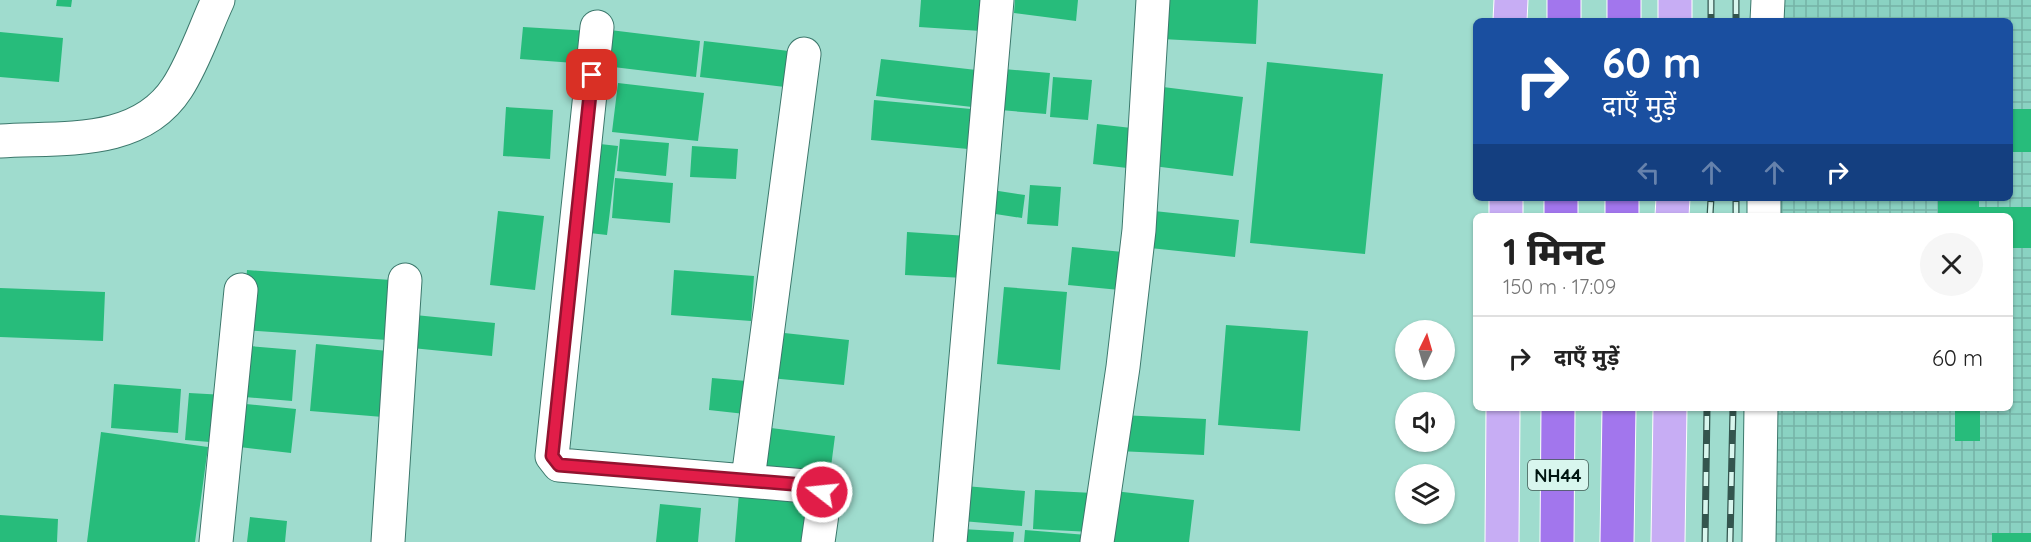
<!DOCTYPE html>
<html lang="hi">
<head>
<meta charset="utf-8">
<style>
	:root { --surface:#fff; --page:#f6f6f6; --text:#222; --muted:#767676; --line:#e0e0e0 }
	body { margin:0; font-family:Quicksand,"Noto Sans Devanagari",sans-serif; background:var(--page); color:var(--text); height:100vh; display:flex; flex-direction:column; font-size:22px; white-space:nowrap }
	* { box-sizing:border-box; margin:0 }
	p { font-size:20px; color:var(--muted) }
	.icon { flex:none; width:33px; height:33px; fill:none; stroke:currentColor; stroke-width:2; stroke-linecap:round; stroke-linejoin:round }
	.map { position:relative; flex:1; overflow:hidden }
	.panel { position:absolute; left:1473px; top:213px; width:540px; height:198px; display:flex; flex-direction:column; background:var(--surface); border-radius:9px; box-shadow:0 2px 4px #0004 }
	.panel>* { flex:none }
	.top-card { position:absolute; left:1473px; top:18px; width:540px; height:183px; border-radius:9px; box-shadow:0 2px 4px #0004; background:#1a4fa0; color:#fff; overflow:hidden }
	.needle { width:39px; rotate:5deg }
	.tools { position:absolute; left:1395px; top:320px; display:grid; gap:12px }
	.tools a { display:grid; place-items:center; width:60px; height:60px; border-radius:50%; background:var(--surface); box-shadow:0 2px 4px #0004; font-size:30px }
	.pin { position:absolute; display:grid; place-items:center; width:51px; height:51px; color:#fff; margin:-26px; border-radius:12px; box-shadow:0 3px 9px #0006 }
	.me { position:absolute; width:66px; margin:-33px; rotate:286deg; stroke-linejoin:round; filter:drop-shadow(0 0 4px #0008) }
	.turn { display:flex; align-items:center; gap:21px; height:126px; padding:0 30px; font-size:27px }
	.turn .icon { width:78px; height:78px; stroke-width:2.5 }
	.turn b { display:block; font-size:42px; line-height:51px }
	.lanes { display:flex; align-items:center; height:57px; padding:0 30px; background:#0003; justify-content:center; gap:30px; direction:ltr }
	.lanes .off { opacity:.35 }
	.round { display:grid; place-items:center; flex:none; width:63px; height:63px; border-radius:32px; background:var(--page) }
	.head { display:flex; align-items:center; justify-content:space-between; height:102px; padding:0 30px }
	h1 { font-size:36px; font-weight:800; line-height:45px }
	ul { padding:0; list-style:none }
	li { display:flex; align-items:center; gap:18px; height:84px; padding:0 30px; border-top:2px solid var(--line) }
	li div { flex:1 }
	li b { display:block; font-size:22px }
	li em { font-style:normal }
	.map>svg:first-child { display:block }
	.industrial { fill:url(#industrial-grid) }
	.building { fill:#27bc7b }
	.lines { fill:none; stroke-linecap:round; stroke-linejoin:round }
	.minor-casing { stroke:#3c786c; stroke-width:35 }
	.major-casing { stroke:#fff; stroke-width:35 }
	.highway-casing { stroke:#fff; stroke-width:35 }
	.minor { stroke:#fff; stroke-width:33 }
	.major { stroke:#c7adf4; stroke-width:33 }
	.highway { stroke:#a276ed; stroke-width:33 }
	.rail-casing { stroke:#33554e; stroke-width:7 }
	.rail { stroke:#d8f6ee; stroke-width:4.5; stroke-dasharray:14; stroke-linecap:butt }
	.route-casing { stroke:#92132f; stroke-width:15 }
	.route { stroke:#e11d48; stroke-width:10 }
	.labels { text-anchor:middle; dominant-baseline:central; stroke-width:4.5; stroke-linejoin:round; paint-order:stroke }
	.shield { fill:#d8f6ee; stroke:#415853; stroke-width:1.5 }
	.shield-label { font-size:18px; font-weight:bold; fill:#001511 }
</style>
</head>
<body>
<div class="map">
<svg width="2031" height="542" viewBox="0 0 2031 542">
	<defs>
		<pattern id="industrial-grid" width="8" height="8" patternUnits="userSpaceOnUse" patternTransform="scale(1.5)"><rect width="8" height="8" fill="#8ad2c2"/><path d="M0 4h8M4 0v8" fill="none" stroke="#75b3a6"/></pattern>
	</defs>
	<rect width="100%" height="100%" fill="#9fdcce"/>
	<path class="industrial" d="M1777,0h254v542h-261l2,-134h238v-192h-236l1,-18h235v-177h-233z"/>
	<path class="building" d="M57,0h15l-1,7 -15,-1z
		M921,0h62l-2,31 -62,-4z
		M1015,0h63l-2,21 -62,-8z
		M1164,0h94l-2,44 -94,-5z
		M523,27l67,4 -2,33 -68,-5z
		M610,30l90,11 -4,36 -91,-11z
		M0,32l63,6 -4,44 -59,-5z
		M704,41l93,11 -4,36 -93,-11z
		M881,59l104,12 -4,37 -105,-12z
		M1267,62l116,12 -18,180 -115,-11z
		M1003,69l47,4 -4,41 -46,-4z
		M1053,77l39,3 -4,40 -38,-3z
		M618,83l86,10 -6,48 -86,-9z
		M1155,86l88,11 -10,79 -88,-11z
		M874,100l108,10 -3,40 -108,-10z
		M506,107l47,3 -3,49 -47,-3z
		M2010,109h21v43h-21z
		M1097,124l43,5 -4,40 -43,-5z
		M620,139l49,4 -3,33 -49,-5z
		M591,143l27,3 -11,89 -26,-3z
		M692,146l46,3 -2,30 -46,-2z
		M615,178l58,5 -3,40 -58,-5z
		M1030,185l31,2 -3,39 -31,-2z
		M992,190l33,5 -3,23 -33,-5z
		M1938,198h41v9h52v41h-21v-32h-72z
		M498,211l46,5 -9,74 -45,-5z
		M1154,211l85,9 -4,37 -85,-9z
		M907,232l61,4 -3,42 -60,-3z
		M1072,247l61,6 -3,38 -62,-6z
		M247,270l144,10 -4,60 -145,-10z
		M674,270l80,6 -3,45 -80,-6z
		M1004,287l63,5 -7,78 -63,-6z
		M0,288l105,4 -2,49 -103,-4z
		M415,315l80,8 -3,33 -80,-8z
		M1226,325l82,6 -8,100 -82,-6z
		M775,332l74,8 -5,45 -74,-7z
		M316,344l72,7 -5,66 -73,-6z
		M238,345l58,5 -4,51 -59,-5z
		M712,378l46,4 -4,33 -45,-5z
		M114,384l67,5 -3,44 -67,-5z
		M189,393l36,2 -3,48 -37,-3z
		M236,403l60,6 -5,44 -60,-7z
		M1931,408h49v33h-25v-30h-24z
		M1120,415l86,4 -2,36 -86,-4z
		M771,428l64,8 -6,46 -64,-8z
		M101,432l107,15 -13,95h-108z
		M965,486l60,5 -3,35 -60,-5z
		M1035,490l58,3 -2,39 -58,-3z
		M1114,491l80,9 -5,42h-81z
		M739,493l77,7 -4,42h-77z
		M660,504l41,4 -3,34h-42z
		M0,515l58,4 -1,23h-57z
		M250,517l37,4 -2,21h-38z
		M962,529l52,3 -1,10h-52z
		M1025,530l62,5v7h-63z
		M1992,533h39v9h-39z"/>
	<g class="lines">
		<defs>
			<path id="minor" d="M1767,21l1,-21
				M597,27l-45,429 7,9 258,22 7,13 -6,42
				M0,141c61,-4 139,6 177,-53 17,-26 28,-60 41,-88
				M1764,216v-18
				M748,479l56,-425
				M216,542l25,-252
				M388,542l17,-262
				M950,542l47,-542
				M1097,542l26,-175 16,-137 14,-230
				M1759,542l2,-134"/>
			<path id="major" d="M1510,21l1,-21
				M1675,21v-21
				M1506,216v-18
				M1672,216l1,-18
				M1502,542l1,-134
				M1668,542l2,-134"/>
			<path id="highway" d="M1564,21v-21
				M1624,21v-21
				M1561,216v-18
				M1622,216v-18
				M1557,542l1,-134
				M1617,542l2,-134"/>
		</defs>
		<use href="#minor" class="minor-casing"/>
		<use href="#major" class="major-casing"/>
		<use href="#highway" class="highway-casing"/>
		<use href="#minor" class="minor"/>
		<use href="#major" class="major"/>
		<use href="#highway" class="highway"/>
		<defs>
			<path id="rail" d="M1711,0v21
				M1736,0v21
				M1710,216l1,-18
				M1736,216v-18
				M1705,542l2,-134
				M1730,542l3,-134"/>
		</defs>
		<use href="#rail" class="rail-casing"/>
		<use href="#rail" class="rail"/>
	</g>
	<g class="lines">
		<defs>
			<path id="route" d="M592,75l-40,381 7,9 258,21 5,6"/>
		</defs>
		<use href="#route" class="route-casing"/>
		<use href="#route" class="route"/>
	</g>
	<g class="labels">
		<rect class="shield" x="1528" y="460" width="60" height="30" rx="4.5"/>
		<g class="shield-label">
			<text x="1558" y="475">NH44</text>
		</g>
	</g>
</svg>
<div class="tools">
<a><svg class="needle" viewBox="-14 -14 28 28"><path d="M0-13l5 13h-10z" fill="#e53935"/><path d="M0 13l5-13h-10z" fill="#767676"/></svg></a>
<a><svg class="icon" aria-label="sound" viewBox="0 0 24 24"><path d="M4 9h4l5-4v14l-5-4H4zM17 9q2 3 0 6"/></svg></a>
<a><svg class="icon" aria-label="layers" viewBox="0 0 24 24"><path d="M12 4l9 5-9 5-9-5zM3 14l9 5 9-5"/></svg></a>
</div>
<div class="pin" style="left:592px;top:75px;background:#d93025"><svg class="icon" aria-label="arrive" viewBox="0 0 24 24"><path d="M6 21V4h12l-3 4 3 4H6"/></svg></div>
<svg class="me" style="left:822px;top:492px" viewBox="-20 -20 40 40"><circle r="17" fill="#e11d48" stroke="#fff" stroke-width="3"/><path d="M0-11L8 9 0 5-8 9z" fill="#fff"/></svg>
<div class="top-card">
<div class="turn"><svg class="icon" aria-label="right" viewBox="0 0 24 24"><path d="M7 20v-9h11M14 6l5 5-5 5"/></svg><div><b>60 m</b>दाएँ मुड़ें</div></div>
<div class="lanes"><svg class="icon off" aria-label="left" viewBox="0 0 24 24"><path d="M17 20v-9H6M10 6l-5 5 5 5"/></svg><svg class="icon off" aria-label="ahead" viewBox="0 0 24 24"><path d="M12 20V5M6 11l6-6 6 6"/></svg><svg class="icon off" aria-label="ahead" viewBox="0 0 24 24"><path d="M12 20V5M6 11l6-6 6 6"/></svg><svg class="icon" aria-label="right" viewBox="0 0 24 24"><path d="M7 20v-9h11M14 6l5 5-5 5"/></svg></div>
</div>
<section class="panel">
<div class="head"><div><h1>1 मिनट</h1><p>150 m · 17:09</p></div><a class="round"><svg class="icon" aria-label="close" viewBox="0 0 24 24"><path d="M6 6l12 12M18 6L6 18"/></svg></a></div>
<ul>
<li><svg class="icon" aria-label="right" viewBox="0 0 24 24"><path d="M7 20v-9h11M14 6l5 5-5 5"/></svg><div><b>दाएँ मुड़ें</b></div><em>60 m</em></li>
</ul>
</section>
</div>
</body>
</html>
